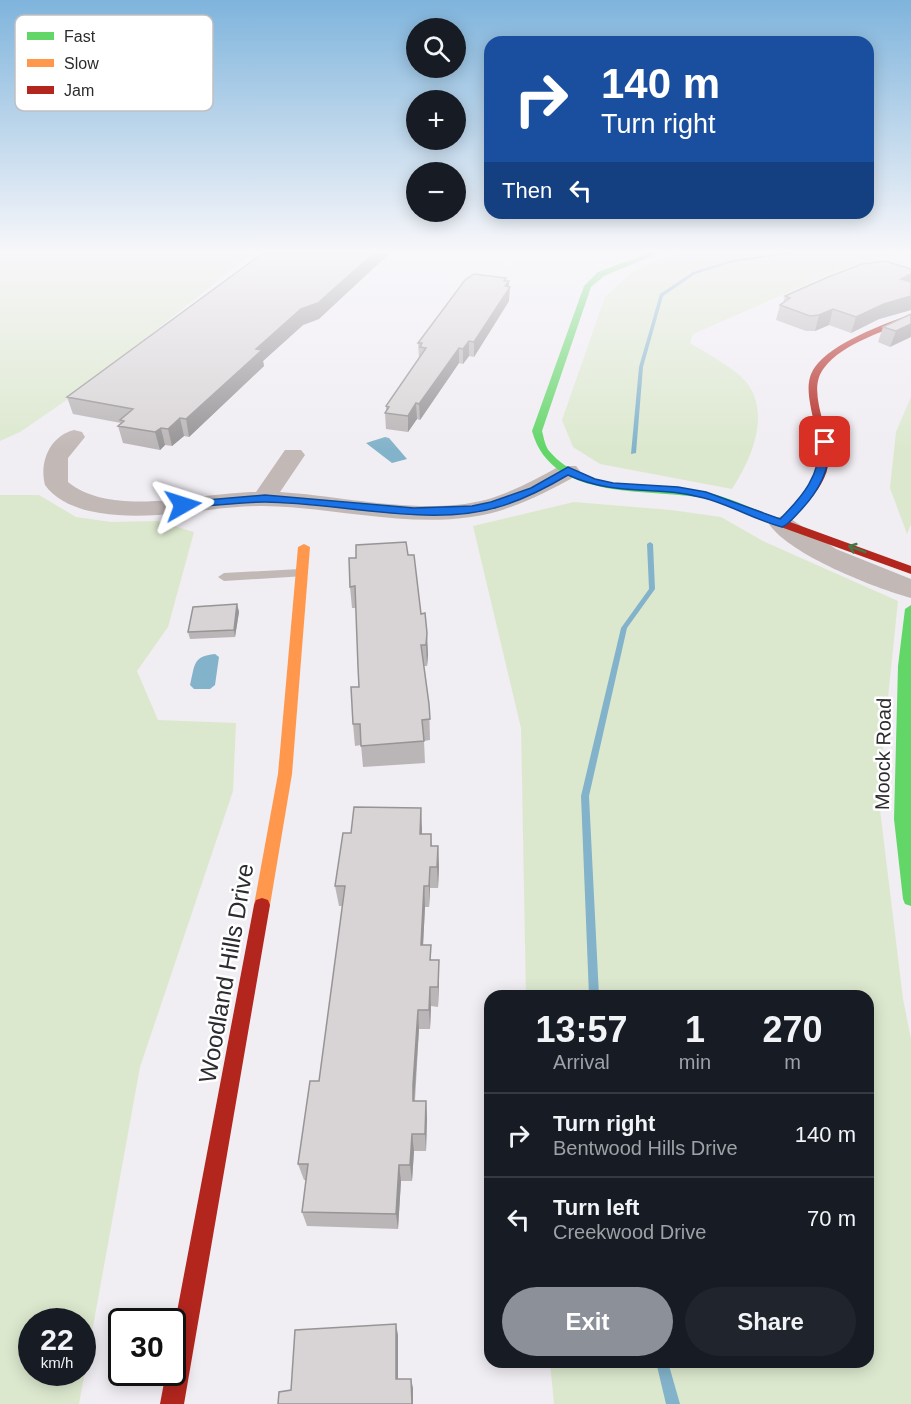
<!DOCTYPE html>
<html lang="en">
<head>
<meta charset="utf-8">
<style>
	:root { --surface:#171b24; --page:#20242c; --text:#f1f3f6; --muted:#9ea1a6; --line:#363941; --accent:#8c9099 }
	body { margin:0; font-family:Helvetica,sans-serif; background:var(--page); color:var(--text); height:100vh; display:flex; flex-direction:column; font-size:22px; white-space:nowrap }
	* { box-sizing:border-box; margin:0 }
	p { font-size:20px; color:var(--muted) }
	.icon { flex:none; width:33px; height:33px; fill:none; stroke:currentColor; stroke-width:2; stroke-linecap:round; stroke-linejoin:round }
	.map { position:relative; flex:1; overflow:hidden }
	.panel { position:absolute; left:484px; top:990px; width:390px; height:378px; display:flex; flex-direction:column; background:var(--surface); border-radius:18px; box-shadow:0 3px 15px #0003 }
	.panel>* { flex:none }
	.banner { position:absolute; left:484px; top:36px; width:390px; height:183px; border-radius:18px; box-shadow:0 3px 15px #0003; background:#1a4fa0; color:#fff; overflow:hidden }
	.buttons { position:absolute; left:406px; top:18px; display:grid; gap:12px }
	.buttons a { display:grid; place-items:center; width:60px; height:60px; border-radius:50%; background:var(--surface); box-shadow:0 3px 15px #0003; font-size:30px }
	.speed { position:absolute; left:18px; top:1308px; display:flex; gap:12px; font-size:30px; font-weight:700; text-align:center }
	.speed>* { display:grid; place-content:center; width:78px; height:78px; border-radius:50%; background:var(--surface); box-shadow:0 3px 15px #0003; line-height:1 }
	.speed small { font-size:15px; font-weight:400 }
	.speed .limit { border:3px solid #111; border-radius:9px; background:#fff; color:#111 }
	.pin { position:absolute; display:grid; place-items:center; width:51px; height:51px; color:#fff; margin:-26px; border-radius:12px; box-shadow:0 3px 9px #0006 }
	.me { position:absolute; width:66px; margin:-33px; rotate:84deg; stroke-linejoin:round; filter:drop-shadow(0 0 4px #0008) }
	.turn { display:flex; align-items:center; gap:21px; height:126px; padding:0 18px; font-size:27px }
	.turn .icon { width:78px; height:78px; stroke-width:2.5 }
	.turn b { display:block; font-size:42px; line-height:51px }
	.then { display:flex; align-items:center; height:57px; padding:0 18px; background:#0003; gap:12px; font-size:22px }
	.eta { display:flex; justify-content:space-evenly; align-items:center; height:102px; text-align:center }
	.eta b { font-size:36px; font-weight:800; line-height:42px }
	.cta { display:flex; gap:12px; margin-top:auto; padding:12px 18px }
	.cta a { flex:1; height:69px; border-radius:36px; background:var(--accent); color:#fff; font-size:24px; font-weight:800; line-height:69px; text-align:center }
	.cta a+a { background:var(--page); color:var(--text) }
	ul { padding:0; list-style:none }
	li { display:flex; align-items:center; gap:18px; height:84px; padding:0 18px; border-top:2px solid var(--line) }
	li div { flex:1 }
	li b { display:block; font-size:22px }
	li em { font-style:normal }
	.map>svg:first-child { display:block }
	.green { fill:#dce8ce; fill-rule:evenodd }
	.water { fill:#83b3ca }
	.lines { fill:none; stroke-linecap:round; stroke-linejoin:round }
	.stream { fill:#83b3ca; fill-rule:evenodd }
	.lane { fill:#c2b9b7; fill-rule:evenodd }
	.street { fill:#c2b9b7; fill-rule:evenodd }
	.fast { fill:#63d668; fill-rule:evenodd }
	.slow { fill:#ff974d; fill-rule:evenodd }
	.jam { fill:#b3261e; fill-rule:evenodd }
	.wall { fill:#bab6b8 }
	.shaded-wall { fill:#979496 }
	.building { fill:#d8d4d6; stroke:#979496; stroke-width:1.5 }
	.oneway { stroke:#457849 }
	.route { fill:#1a73e8; stroke:#114b97; stroke-width:1.5 }
	.labels { text-anchor:middle; dominant-baseline:central; stroke-width:5; stroke-linejoin:round; paint-order:stroke }
	.street-label { font-size:20px; fill:#2d2b2f; stroke:#fff }
	.near-street-label { font-size:24px; fill:#2d2b2f; stroke:#fff }
	.key { fill:#fff; stroke:#c0bfc1; stroke-width:1.5 }
	.key-label { font-size:16px; fill:#2d2b2f }
</style>
</head>
<body>
<div class="map">
<svg width="911" height="1404" viewBox="0 0 911 1404">
	<rect width="100%" height="100%" fill="#f0edf3"/>
	<path class="green" d="M0,253h253l-179,142 -54,37 -20,9z
		M680,253h217l-60,18 -144,63 -3,9c16,10 45,25 57,40 24,32 4,77 -15,106l-132,-25 -27,-17 -11,-27 43,-123 28,-26z
		M911,397v127l-4,10 -17,-46 6,-56z
		M0,495h39l37,22 35,5 46,-1 37,11 -26,95 -31,44 21,49 78,3 -3,68 -93,276 -61,337h-79zM32,1322h50v50h-50z
		M574,502l97,8 50,7 44,25 133,59 -20,192 25,206 8,40v365h-357l-4,-42h318v-366h-342l-5,-268 -48,-202z"/>
	<path class="water" d="M385,437l4,1 18,21 -15,4 -26,-20z
		M215,654l4,3 -4,28 -5,4h-16l-4,-4c5,-19 2,-29 25,-31z"/>
	<g class="lines">
		<path class="stream" d="M786,253h9l-62,9 -38,12 -32,22 -20,71 -7,86 -5,1 8,-87 21,-73 33,-22 39,-12z
			M650,542l3,2 2,45 -28,39 -38,168 10,200h-10l-8,-200 40,-168 28,-39 -2,-45z
			M656,1362h12l12,42h-14z"/>
		<path class="lane" d="M300,569l6,4 -1,3 -81,5 -6,-4 6,-4z"/>
		<path class="street" d="M74,430l8,2 3,5 -17,21v24c46,37 133,10 188,10l29,-42h16l4,5 -25,37c64,4 142,24 205,8 26,-7 51,-21 75,-34h16l4,5 -4,5c-33,18 -67,36 -105,41 -69,10 -139,-10 -208,-11 -54,0 -109,16 -163,7 -20,-3 -43,-11 -55,-28 -6,-23 5,-49 29,-55z
			M782,516l9,3 45,30 75,30v19c-36,-10 -121,-43 -142,-74l4,-5z"/>
		<path class="fast" d="M650,253h9l-55,23 -13,11 -49,144c2,7 3,16 8,21 34,40 106,33 153,40 20,3 38,12 57,19v4h-8c-14,-5 -28,-13 -43,-16 -58,-12 -157,5 -177,-68l52,-145 14,-14z
			M911,605v301l-6,-2 -2,-5 -9,-80 4,-153 7,-57z"/>
		<path class="slow" d="M304,544l6,3 -18,227 -22,131 -2,5 -6,2 -6,-2 -2,-5 24,-131 20,-227z"/>
		<path class="jam" d="M911,315v5c-28,12 -68,23 -87,48 -20,25 11,68 4,98 -4,22 -24,40 -38,56l121,44v8l-133,-48 -27,-13 5,-3 25,9c14,-16 32,-32 37,-53 5,-21 -5,-42 -8,-63 -2,-12 -3,-25 5,-36 16,-23 69,-44 96,-52z
			M262,898l6,2 2,5 -86,499h-24l6,-32h6v-34l82,-433 2,-5z"/>
	</g>
	<path class="wall" d="M911,269v41l-32,9 -28,14 -22,-8 -14,6h-9l-30,-11 4,-15 3,-2 2,-7z
		M506,278v3h3v20l-35,56 -5,-1 -6,8 -4,-1 -39,57 -3,-1 -9,13 -22,-3 -1,-16 1,-2v-5l33,-48 -1,-15z
		M911,314l-21,33 -12,-5 5,-15z
		M319,319l-16,6 -40,36 1,5 -75,71 -5,-1 -12,10 -7,-1 -5,5 -37,-7 -5,-17 3,-3 -48,-9 -6,-17z
		M408,555l13,59 4,-1 3,42 -1,11h-3l5,38 1,36 -6,1 1,22 -62,4 -2,-22 -6,1 -2,-22 6,-37 -1,-20 -2,-59h-4l-2,-21z
		M237,604l2,8 -4,25 -45,2 -2,-7z
		M422,829v5h9l1,12h6l1,21 -1,21h-8l-1,19h-4l-2,38 8,15 8,19 -1,28 -7,-1 -1,23h-11l-4,72h11l1,17 -1,33h-12l-2,30h-11l-3,48 -91,-3 -5,-14 4,-32h-2l-6,-16 21,-83 24,-175h-4l-4,-20z"/>
	<path class="shaded-wall" d="M374,253h16l-71,66 -16,6 -40,36 1,5 -75,71 -3,-18 70,-70 45,-40z
		M911,274v13l-10,-8z
		M506,278v8l3,-5v8l1,-2 -1,14 -35,56v-15z
		M911,296v14l-32,9 -28,14 5,-16 28,-13z
		M833,309l-4,16 -14,6 4,-16z
		M911,324v13l-21,10 6,-16z
		M469,341v15l-6,8v-15z
		M459,348v15l-39,57 -1,-16z
		M416,403l1,16 -9,13v-16z
		M180,418l4,18 -12,10 -4,-17z
		M161,428l4,17 -5,5 -5,-18z
		M237,604l2,8 -4,25 -1,-7z
		M427,633l1,22 -1,11 -1,-21z
		M421,808l1,21 -1,26 -1,-21z
		M438,846l1,21 -1,21 -1,-21z
		M430,867v21l-1,19v-21z
		M424,886l1,21 -3,58 -1,-20z
		M439,960v19l-1,28v-20z
		M430,987l1,19 -1,23 -1,-19z
		M418,1010l1,19 -5,73 -1,-1v-16z
		M426,1101l1,17 -1,33 -1,-17z
		M412,1134l2,17 -2,30 -2,-16z
		M399,1165l2,16 -3,48 -2,-15z
		M396,1324l2,11v54l-2,-10z
		M411,1379l2,9v16h-1z"/>
	<path class="building" d="M263,253h111l-56,50 -17,6 -45,40 6,1 -76,69 -6,-1 -12,11 -7,-1 -6,4 -37,-6 6,-5 -4,-1 13,-11 -66,-12z
		M885,261l26,8v5l-10,5 10,3v14l-27,8 -28,13 -23,-8 -14,6 -9,1 -30,-11 10,-7 -5,-2 43,-19 34,-13z
		M474,274l32,4 -2,3h5l-4,5 5,1 -36,55 -5,-1 -6,8 -4,-1 -40,56 -3,-1 -8,13 -23,-3 4,-6 -3,-1 40,-58 -6,-1 2,-4h-4l47,-63z
		M911,314v10l-15,7 -13,-4z
		M406,542l2,13h6l7,59 4,-1 2,20 -1,12h-5l8,59 1,15 -8,1 2,21 -63,5 -1,-22h-7l-2,-37h8l-1,-20 -3,-81 -5,1 -1,-29h7v-13z
		M237,604l-3,26 -46,2 5,-25z
		M354,807l67,1 -1,26h11v12h7l-1,21h-7l-1,19h-5l-3,59h10l-1,15h9l-1,27h-8l-1,23h-11l-5,75v16h13l-1,33h-13l-2,31h-11l-3,49 -94,-2 6,-48h-10l12,-83h9l26,-195h-10l8,-53h8z
		M396,1324v55h15l1,25h-134l1,-12 12,-2 4,-60z"/>
	<defs><path id="oneway-shaft" d="M-6 0H5M1.5-3L5.5 0L1.5 3" fill="none" stroke-width="1.6" stroke-linecap="round" stroke-linejoin="round" transform="scale(1.5)"/></defs>
	<use class="oneway" href="#oneway-shaft" transform="translate(857 549) rotate(-160)"/>
	<linearGradient id="sky" x2="0" y2="1"><stop stop-color="#7fb4dc"/><stop offset="0.56" stop-color="#f8f7fa"/><stop offset="1" stop-color="#f8f7fa" stop-opacity="0"/></linearGradient>
	<rect width="911" height="449" fill="url(#sky)"/>
	<path class="route" d="M825,439l5,3c0,28 -11,49 -30,69 -6,6 -11,13 -18,16 -27,-7 -51,-22 -78,-29 -47,-13 -88,-1 -136,-23 -22,13 -45,25 -70,32 -67,21 -163,-5 -233,-5 -27,0 -55,4 -82,6l-6,-3 6,-3 82,-7 149,13 58,-2 19,-4 40,-14 37,-21 27,12 18,4 65,4 28,5 74,27c23,-23 40,-43 40,-77z"/>
	<g class="labels">
		<g class="street-label">
			<text transform="translate(883 754) rotate(-89)">Moock Road</text>
		</g>
		<g class="near-street-label">
			<text transform="translate(226 973) rotate(-80)">Woodland Hills Drive</text>
		</g>
	</g>
	<rect x="15" y="15" width="198" height="96" rx="9" class="key"/>
	<rect x="27" y="32" width="27" height="8" fill="#63d668"/>
	<rect x="27" y="59" width="27" height="8" fill="#ff974d"/>
	<rect x="27" y="86" width="27" height="8" fill="#b3261e"/>
	<g class="key-label">
		<text x="64" y="42">Fast</text>
		<text x="64" y="69">Slow</text>
		<text x="64" y="96">Jam</text>
	</g>
</svg>
<div class="buttons">
<a><svg class="icon" aria-label="search" viewBox="0 0 24 24"><circle cx="10" cy="10" r="6"/><path d="M15 15l6 6"/></svg></a>
<a>+</a>
<a>−</a>
</div>
<div class="speed"><div>22<small>km/h</small></div><div class="limit">30</div></div>
<div class="pin" style="left:825px;top:442px;background:#d93025"><svg class="icon" aria-label="arrive" viewBox="0 0 24 24"><path d="M6 21V4h12l-3 4 3 4H6"/></svg></div>
<svg class="me" style="left:183px;top:505px" viewBox="-20 -20 40 40"><path d="M0-17L14 15 0 8-14 15z" fill="#1a73e8" stroke="#fff" stroke-width="4"/></svg>
<div class="banner">
<div class="turn"><svg class="icon" aria-label="right" viewBox="0 0 24 24"><path d="M7 20v-9h11M14 6l5 5-5 5"/></svg><div><b>140 m</b>Turn right</div></div>
<div class="then">Then<svg class="icon" aria-label="left" viewBox="0 0 24 24"><path d="M17 20v-9H6M10 6l-5 5 5 5"/></svg></div>
</div>
<section class="panel">
<div class="eta">
<div><b>13:57</b><p>Arrival</p></div>
<div><b>1</b><p>min</p></div>
<div><b>270</b><p>m</p></div>
</div>
<ul>
<li><svg class="icon" aria-label="right" viewBox="0 0 24 24"><path d="M7 20v-9h11M14 6l5 5-5 5"/></svg><div><b>Turn right</b><p>Bentwood Hills Drive</p></div><em>140 m</em></li>
<li><svg class="icon" aria-label="left" viewBox="0 0 24 24"><path d="M17 20v-9H6M10 6l-5 5 5 5"/></svg><div><b>Turn left</b><p>Creekwood Drive</p></div><em>70 m</em></li>
</ul>
<div class="cta"><a>Exit</a><a>Share</a></div>
</section>
</div>
</body>
</html>
